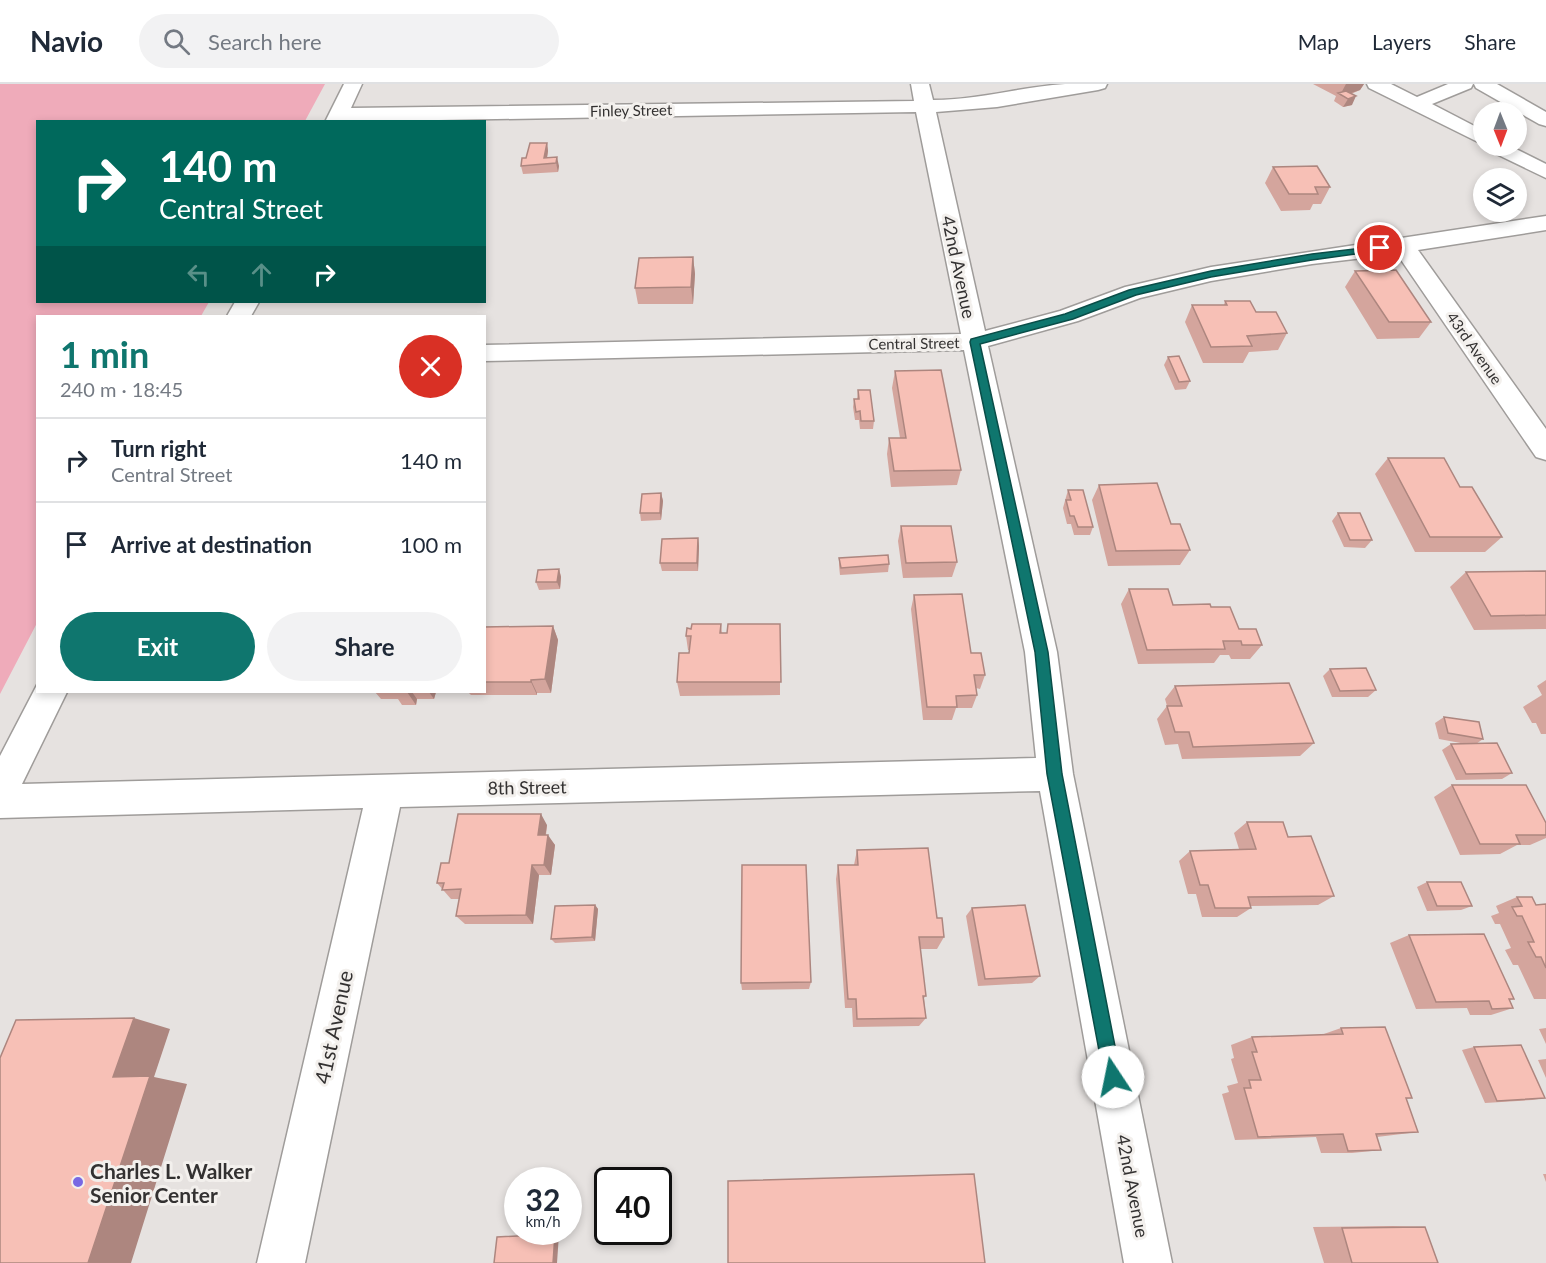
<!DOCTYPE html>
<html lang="en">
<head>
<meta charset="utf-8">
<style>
	:root { --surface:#fff; --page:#f2f2f3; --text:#1f2937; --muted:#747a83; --line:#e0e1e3; --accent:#0f766e }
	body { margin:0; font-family:Lato,sans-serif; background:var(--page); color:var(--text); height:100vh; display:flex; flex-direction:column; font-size:22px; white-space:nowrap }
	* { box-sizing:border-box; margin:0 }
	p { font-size:20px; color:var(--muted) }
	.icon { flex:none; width:33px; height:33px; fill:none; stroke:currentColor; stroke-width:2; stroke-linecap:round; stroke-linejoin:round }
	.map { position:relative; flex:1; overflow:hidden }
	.side { position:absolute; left:36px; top:231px; width:450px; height:378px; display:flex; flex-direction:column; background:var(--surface); border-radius:0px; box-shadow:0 3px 9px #0003 }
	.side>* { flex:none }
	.hud { position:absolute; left:36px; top:36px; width:450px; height:183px; border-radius:0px; box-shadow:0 3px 9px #0003; background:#00695c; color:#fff; overflow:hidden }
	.needle { width:39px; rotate:179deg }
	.buttons { position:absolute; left:1473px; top:18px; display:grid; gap:12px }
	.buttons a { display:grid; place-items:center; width:54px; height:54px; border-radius:50%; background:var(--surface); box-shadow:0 3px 9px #0003; font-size:30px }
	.speed { position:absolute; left:504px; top:1083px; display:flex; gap:12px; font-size:30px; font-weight:700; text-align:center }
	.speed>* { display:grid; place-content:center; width:78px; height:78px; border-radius:50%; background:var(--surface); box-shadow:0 3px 9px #0003; line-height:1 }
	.speed small { font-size:15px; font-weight:400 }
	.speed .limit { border:3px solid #111; border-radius:9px; background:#fff; color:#111 }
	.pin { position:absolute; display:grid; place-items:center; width:51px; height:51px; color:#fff; margin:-26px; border:3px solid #fff; border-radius:50%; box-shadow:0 2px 6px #0007 }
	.me { position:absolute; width:66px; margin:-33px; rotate:349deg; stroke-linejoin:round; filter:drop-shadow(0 0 4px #0008) }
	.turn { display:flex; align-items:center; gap:21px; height:126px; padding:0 24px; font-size:27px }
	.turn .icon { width:78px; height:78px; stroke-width:2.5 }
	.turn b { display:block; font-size:42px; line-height:51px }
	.lanes { display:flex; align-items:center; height:57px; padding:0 24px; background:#0003; justify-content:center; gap:30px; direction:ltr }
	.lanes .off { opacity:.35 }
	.round { display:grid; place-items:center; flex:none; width:63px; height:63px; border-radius:32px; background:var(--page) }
	.headline { display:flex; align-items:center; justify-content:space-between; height:102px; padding:0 24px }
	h1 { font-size:36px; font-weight:700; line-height:45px; color:var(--accent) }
	.cta { display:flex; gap:12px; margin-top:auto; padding:12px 24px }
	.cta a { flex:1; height:69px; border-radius:36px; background:var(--accent); color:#fff; font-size:24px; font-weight:700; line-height:69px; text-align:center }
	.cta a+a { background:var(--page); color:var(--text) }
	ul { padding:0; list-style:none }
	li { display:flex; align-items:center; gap:18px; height:84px; padding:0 24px; border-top:2px solid var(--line) }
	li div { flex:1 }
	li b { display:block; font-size:22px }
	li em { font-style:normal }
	header { display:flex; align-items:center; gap:36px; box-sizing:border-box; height:84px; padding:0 30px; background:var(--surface); border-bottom:2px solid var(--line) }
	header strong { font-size:28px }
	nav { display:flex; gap:33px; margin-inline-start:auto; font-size:21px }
	.search { width:420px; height:54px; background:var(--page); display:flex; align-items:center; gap:15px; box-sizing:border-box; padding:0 21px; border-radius:33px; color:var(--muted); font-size:22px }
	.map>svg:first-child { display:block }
	.green { fill:#efabba }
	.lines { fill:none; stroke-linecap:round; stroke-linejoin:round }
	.minor-casing { stroke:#9f9c9a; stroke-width:3 }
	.minor { fill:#fff; fill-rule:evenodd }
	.wall { fill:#d4a59d }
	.shaded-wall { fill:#ad867f }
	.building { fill:#f7c0b6; stroke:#ad867f; stroke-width:1.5 }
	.route { fill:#0f766e; stroke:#0a4d48; stroke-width:1.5 }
	.poi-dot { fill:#7868e3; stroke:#f3f0ed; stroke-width:2 }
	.labels { text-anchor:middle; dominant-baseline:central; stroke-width:6; stroke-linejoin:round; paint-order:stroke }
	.far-street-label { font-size:15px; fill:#333131; stroke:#f3f0ed }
	.street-label { font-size:18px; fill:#333131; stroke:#f3f0ed }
	.near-street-label { font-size:21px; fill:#333131; stroke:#f3f0ed }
	.near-poi-label { font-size:21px; font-weight:bold; fill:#333131; stroke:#f3f0ed; text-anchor:start }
</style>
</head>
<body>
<header>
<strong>Navio</strong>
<div class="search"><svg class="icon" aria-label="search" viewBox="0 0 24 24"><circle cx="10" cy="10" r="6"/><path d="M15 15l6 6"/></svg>Search here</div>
<nav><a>Map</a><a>Layers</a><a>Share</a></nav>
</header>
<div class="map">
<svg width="1546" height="1179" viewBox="0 0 1546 1179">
	<rect width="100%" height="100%" fill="#e6e2e0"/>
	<path class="green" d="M0,0h325l-20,37 -267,1v180h171l-8,14h-163l-1,307 -37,71z"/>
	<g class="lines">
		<defs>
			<path id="minor" d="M344,0h18l-11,24 563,-7 -3,-17h18l4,16c45,0 88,-13 132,-16 14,0 28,0 42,0l-2,4 -7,2 -101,17 -61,5 49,219 75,-20 65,-24 86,-20 335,-51v14l-128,20 128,179v31l-10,-3 -139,-203 -85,10 -101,17 -71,17 -62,23 -90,25 69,306 16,122 99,489h-48l-84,-472 -640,16 -95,456h-48l106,-455 -363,10v-62l38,-73v9h29l-45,92 1014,-26 -11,-106 -61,-302 -480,11v-16l477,-11 -45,-222 -591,10z
				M1367,0h24l26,13 31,-13h25l-2,4 -39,16 52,27v14l-115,-57z
				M1474,0h23l49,28v14l-7,-2 -63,-36z
				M1485,62h25l36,18v14l-58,-28z
				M235,218h24l-8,14h-24z"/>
		</defs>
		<use href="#minor" class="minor-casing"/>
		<use href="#minor" class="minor"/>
	</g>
	<path class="wall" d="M1313,0h51l-4,6 -9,4 1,11 -9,2 -9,-6 2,-5z
		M547,59l1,8 -1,7 12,8 -1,6 -35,2 -2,-8 5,-8z
		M1273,83l57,20 -9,17h-8l-3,6 -29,1 -16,-28z
		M693,173l2,17 -2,30h-55l-3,-16z
		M1355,187l76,51 -12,16 -42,1 -32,-52z
		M1225,217l31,11 31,21 -9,17 -29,2 -6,11h-40l-18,-41 7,-17h32z
		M1168,273l22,24 -4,8 -11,1 -11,-25z
		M895,287l66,99 -4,15 -66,2 -4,-33 2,-16h11l-8,-50z
		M858,306l16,31 -1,8h-13l-1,-9h-4l-2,-13 1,-8h3z
		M1388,374l72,29 42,50 -17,15h-70l-40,-78z
		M1099,401l72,39 19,26 -10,15 -72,1 -16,-66z
		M1068,406l25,37 -3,8h-16l-3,-11h-4l-4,-16z
		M661,409l2,8 -2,19 -20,1 -1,-8z
		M1338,429l34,27 -7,8 -21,-1 -12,-26z
		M901,442l56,36 -5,15 -49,1 -5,-37z
		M698,454l1,8 -1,25h-36l-2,-8z
		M839,474l50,6 -1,8 -48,3 -1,-9z
		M559,485l2,8 -1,12 -21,1 -3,-8z
		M1546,487v58l-72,1 -24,-43 16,-15z
		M1129,505l44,16 38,2 28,22 23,16 -12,14h-19l-2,-4h-9l-6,8 -76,1 -17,-60z
		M914,511l57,58 14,22 -5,14 -4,-1 1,7 -5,13h-16l-4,12h-29l-12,-111z
		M721,540l1,9h5l53,-9v71l-100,1 -3,-14 12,-29v-3h-1l-2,-14 5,-7z
		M553,542l5,14 -7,53h-14v2h-66l-3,-3h16v-65z
		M1330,585l46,21 -8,7h-36l-9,-21z
		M1546,596v54h-5l-5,-11h-4l-9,-16 19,-12 -5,-9z
		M1175,602l139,57 -14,13 -118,3 -4,-15 -13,1 -8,-26 10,-13 -2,-7z
		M375,608h61l-2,7h-17l-1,6h-14l-4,-6h-17z
		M1444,633l39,22 -7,5 36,29 -10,6 -46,1 -14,-30 9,-6h15l-27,-5 -4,-16z
		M1452,701l94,38v15l-16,7h-13l-17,9 -40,1 -26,-58z
		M1247,738l41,15 46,59 -16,9 -67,1v2l-14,9h-35l-6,-23h-8l-9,-33 11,-10 49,-2 -5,-16z
		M547,741l-1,10 9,10 -4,30h-12l-6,49h-68l-9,-8 3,-17h-8l-14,-16 12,-20z
		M857,766l80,68 7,19 -7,12h-17l6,47 -2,2 2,20 -7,8 -66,1 -1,-19h-7l-9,-129 2,-14h16z
		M1427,798l45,24 -11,4 -34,1 -10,-24z
		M1517,813l19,8 10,-1v95h-12l-16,-34h-5l-8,-15 6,-2 -11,-24h-5l-4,-8 8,-3 -3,-7z
		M595,821l3,4 -3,32 -40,2 -4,-4z
		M972,824l68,68 -8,7 -54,3 -12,-70z
		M1409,851l105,64 -4,1 3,8 -22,7h-21l-3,-7 -51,1 -26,-66z
		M811,898l-2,7 -67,1 -1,-7z
		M1341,944l71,70 -6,1 12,33 -41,5 4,13 -29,3h-31l-5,-16 -81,3 -13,-46 7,-2 -2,-6 11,-3 -7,-24 3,-1 -3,-13 21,-8 69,-2z
		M1546,944v16l-7,-15z
		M1474,963l71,51 -13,2 -47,3 -23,-53z
		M1546,975v19l-8,-18z
		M1543,1090h3v8z
		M1393,1142l32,1 13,36h-114l-11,-36z"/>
	<path class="shaded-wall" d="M1346,0h18l-4,6 -17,6 -3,-1z
		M1356,12l-4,9 -9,2 5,-8z
		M547,59l1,8 -2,13 -2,-6z
		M557,73l2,9 -1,6 -2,-9z
		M693,173l2,17 -2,30 -2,-17z
		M661,409l2,8 -2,19 -1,-7z
		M698,454l1,8 -1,25 -1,-8z
		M559,485l2,8 -1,12 -3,-7z
		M553,542l5,14 -7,53 -6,-14z
		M531,596l6,13v2l-6,-13z
		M407,608h5l5,7 -1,6z
		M429,608h7l-2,7z
		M541,730l6,11 -3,20 -6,-10z
		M548,751l7,10 -4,30 -7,-10z
		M532,781l7,10 -6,49 -7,-9z
		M595,821l3,4 -3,32 -3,-4z
		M134,934l36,11 -16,48 33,7 -56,179h-43l25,-186z
		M555,1150h4l-2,29h-4z"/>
	<path class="building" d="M1346,7l10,5 -8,3 -10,-6z
		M530,59h17l-3,15 13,-1 -1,6 -35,3 1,-8h4z
		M1317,82l13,21h-15l3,7h-29l-16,-27z
		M693,173l-2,30 -56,1 4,-30z
		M1396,186l35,52h-42l-34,-51z
		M1225,217h25l6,11h20l11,21 -40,3 5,10 -41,1 -19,-42h35z
		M1179,272l11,25 -11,1 -11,-25z
		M941,286l20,100 -67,1 -5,-33h17l-11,-67z
		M858,306h12l4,31h-13l-1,-10 -4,1 -2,-13h5z
		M1388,374h56l16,29h12l30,50h-72z
		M1157,399l14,41h9l10,26 -74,1 -17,-66z
		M1068,406h15l10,37h-15l-4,-11h-4l-4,-16h5z
		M661,409l-1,20h-20l2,-19z
		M1338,429h22l12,27h-22z
		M901,442h50l6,36 -51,1z
		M698,454l-1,25h-37l2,-24z
		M888,471l1,9 -48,4 -2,-10z
		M559,485l-2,13h-21l2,-12z
		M1546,487v44l-55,1 -25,-44z
		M1129,505h39l5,16 37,-1 1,3h19l9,22h17l6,16h-20l-1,-4h-18l2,8 -78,1z
		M962,510l9,59h10l4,22h-11l3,20 -21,1 1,11h-30l-13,-112z
		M692,540h29l-1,9h7l1,-9h52l1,58h-104l2,-29h10l2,-17h-5l1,-8 4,1z
		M553,542l-8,53 -14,1v2h-47v-55z
		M1366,584l10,22 -36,1 -10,-22z
		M1289,599l25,60 -121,4 -4,-15h-14l-8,-26h15l-7,-20z
		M1444,633l35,5 4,17 -35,-6z
		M1497,659l15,30 -46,1 -15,-30z
		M1452,701h74l20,38v12h-30l4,9h-40z
		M458,730h83l-3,21h10l-4,30h-12l-6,50 -70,1 5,-27 -19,1 2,-7h-7l4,-20h8z
		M1247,738h36l5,15 23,-1 23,60 -86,1 3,11h-36l-7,-23h-8l-10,-34 66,-2z
		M928,764l9,70h5l2,19h-25l7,59h-3l3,22 -69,1 -1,-20h-8l-10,-134h20l-1,-15z
		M742,781h64l5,117 -70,1z
		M1427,798h34l11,24h-35z
		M1517,813h15l4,8 10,-1v64l-5,-11h-5l-8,-15h6l-12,-26h-5l-5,-9 10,-1z
		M595,821l-3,32 -41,2 4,-33z
		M1025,821l15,71 -55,3 -13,-71z
		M1484,850l30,65h-5l4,9 -21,1 -3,-8 -53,1 -27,-67z
		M134,934l-21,59 37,-1 -62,187h-88v-205l16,-38z
		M1385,943l27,71h-6l12,34 -42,2 5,16 -33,1 -5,-17 -85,3 -14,-49h7l-2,-8h12l-9,-28h5l-5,-15 91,-3 -2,-6z
		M1521,961l24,53 -48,3 -23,-54z
		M974,1090l11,89h-257v-82z
		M1425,1143l13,36h-86l-10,-35z
		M555,1150l-2,29h-59l3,-26z"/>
	<path class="route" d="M1380,162l5,2 -1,2 -72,10 -101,17 -75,18 -63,24 -93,25 68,308 14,122 59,303 -2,6 -6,2 -7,-2 -2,-6 -57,-303 -12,-122 -65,-310 1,-3 94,-25 64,-24 82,-19 101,-17z"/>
	<circle class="poi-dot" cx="78" cy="1098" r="6"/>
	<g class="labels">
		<g class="far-street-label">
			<text transform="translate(631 26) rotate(-1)">Finley Street</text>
			<text transform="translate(914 259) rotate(-1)">Central Street</text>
			<text transform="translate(1475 264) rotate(55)">43rd Avenue</text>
		</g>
		<g class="street-label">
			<text transform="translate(959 183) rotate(78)">42nd Avenue</text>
			<text transform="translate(527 703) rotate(-1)">8th Street</text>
			<text transform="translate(1133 1102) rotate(79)">42nd Avenue</text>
		</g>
		<g class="near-street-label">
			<text transform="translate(333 943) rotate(-78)">41st Avenue</text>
		</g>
		<g class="near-poi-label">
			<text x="90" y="1086">Charles L. Walker<tspan x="90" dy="24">Senior Center</tspan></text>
		</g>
	</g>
</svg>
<div class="buttons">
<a><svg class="needle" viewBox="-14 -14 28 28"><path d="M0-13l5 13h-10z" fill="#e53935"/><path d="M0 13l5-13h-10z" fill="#747a83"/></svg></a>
<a><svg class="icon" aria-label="layers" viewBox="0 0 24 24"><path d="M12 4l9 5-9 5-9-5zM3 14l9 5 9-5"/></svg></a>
</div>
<div class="speed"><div>32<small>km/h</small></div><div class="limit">40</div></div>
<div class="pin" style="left:1380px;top:164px;background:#d93025"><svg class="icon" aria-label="arrive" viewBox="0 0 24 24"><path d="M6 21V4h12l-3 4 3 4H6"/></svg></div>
<svg class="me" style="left:1113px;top:993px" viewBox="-20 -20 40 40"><circle r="19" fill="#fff"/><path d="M0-13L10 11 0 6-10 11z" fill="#0f766e"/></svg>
<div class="hud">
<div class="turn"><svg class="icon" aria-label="right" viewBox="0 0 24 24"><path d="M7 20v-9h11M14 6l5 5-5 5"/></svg><div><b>140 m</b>Central Street</div></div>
<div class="lanes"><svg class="icon off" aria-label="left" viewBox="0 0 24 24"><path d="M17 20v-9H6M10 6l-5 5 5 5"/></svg><svg class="icon off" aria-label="ahead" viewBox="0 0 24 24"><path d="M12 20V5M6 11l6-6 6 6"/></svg><svg class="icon" aria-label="right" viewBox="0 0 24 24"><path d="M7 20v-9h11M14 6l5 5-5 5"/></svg></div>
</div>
<section class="side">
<div class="headline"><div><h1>1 min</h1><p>240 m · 18:45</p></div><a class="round" style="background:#d93025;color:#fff"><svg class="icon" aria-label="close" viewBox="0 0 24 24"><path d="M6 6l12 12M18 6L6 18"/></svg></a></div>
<ul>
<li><svg class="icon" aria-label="right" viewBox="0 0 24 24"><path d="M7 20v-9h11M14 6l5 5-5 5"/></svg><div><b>Turn right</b><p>Central Street</p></div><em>140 m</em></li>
<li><svg class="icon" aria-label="arrive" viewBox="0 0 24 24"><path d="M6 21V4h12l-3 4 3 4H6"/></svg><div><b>Arrive at destination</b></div><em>100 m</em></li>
</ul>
<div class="cta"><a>Exit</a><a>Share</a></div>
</section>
</div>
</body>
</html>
